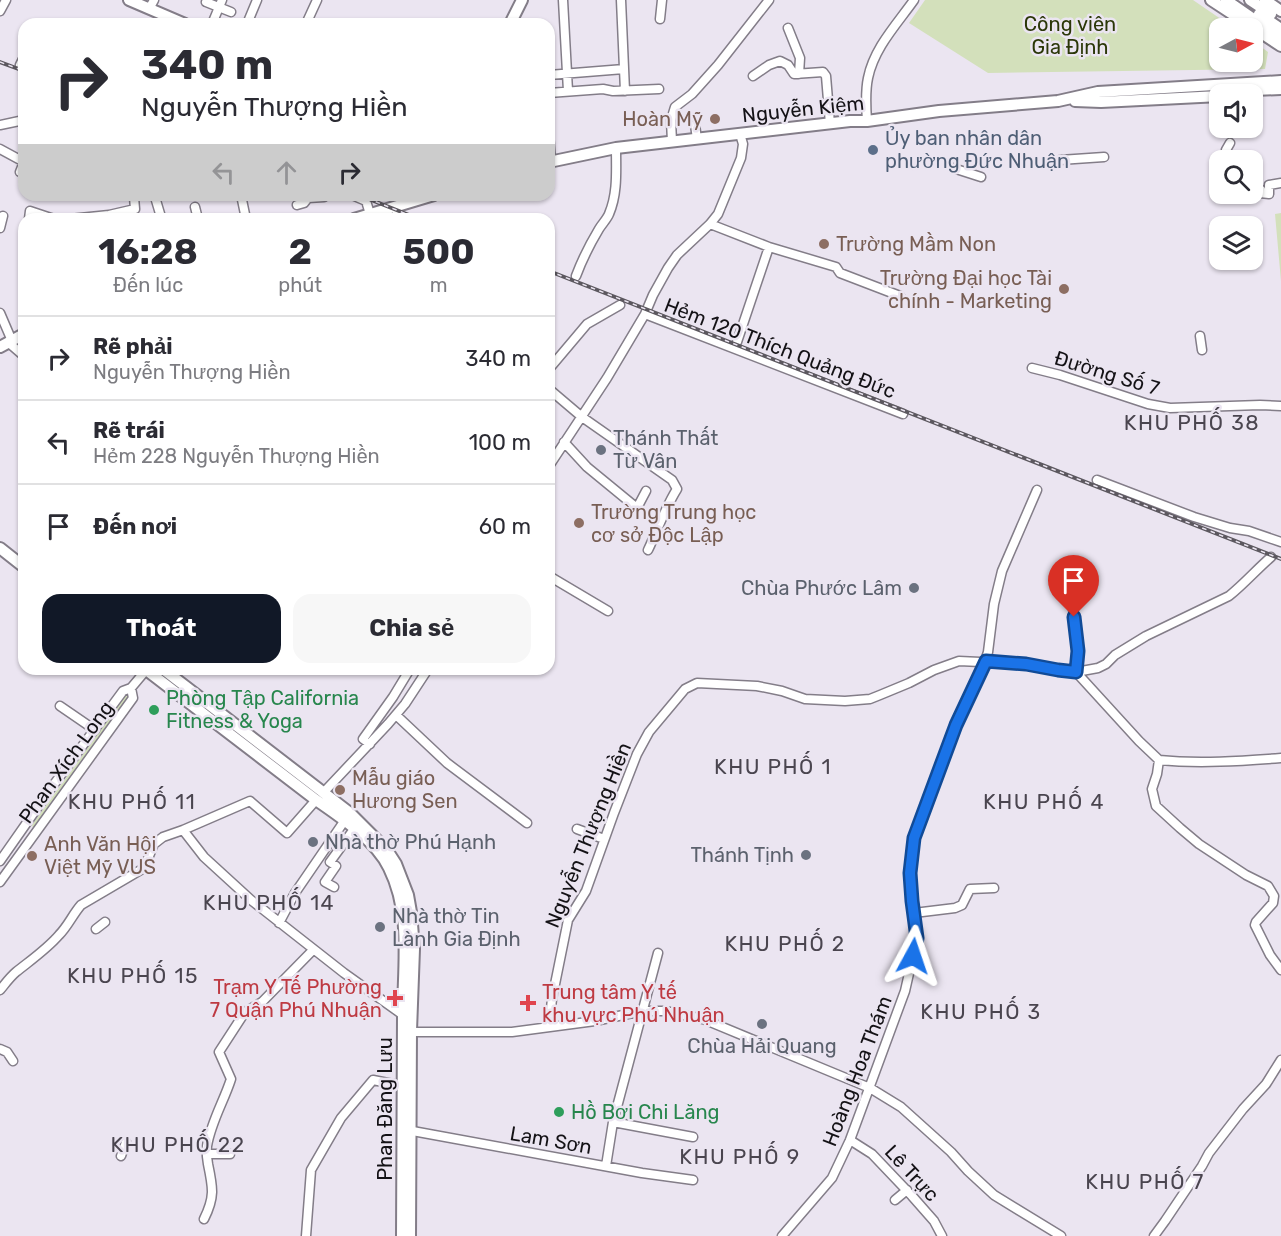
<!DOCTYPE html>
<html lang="vi">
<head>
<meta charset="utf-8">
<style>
	:root { --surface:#fff; --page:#f7f7f7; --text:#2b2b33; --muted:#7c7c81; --line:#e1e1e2; --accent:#111827 }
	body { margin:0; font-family:Rubik,sans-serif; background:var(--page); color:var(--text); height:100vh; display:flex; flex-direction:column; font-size:22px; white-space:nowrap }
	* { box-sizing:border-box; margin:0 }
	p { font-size:20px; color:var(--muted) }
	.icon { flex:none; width:33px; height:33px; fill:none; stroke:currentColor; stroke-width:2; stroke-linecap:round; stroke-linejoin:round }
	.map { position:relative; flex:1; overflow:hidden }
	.details { position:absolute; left:18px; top:213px; width:537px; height:462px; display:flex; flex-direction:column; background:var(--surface); border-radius:18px; box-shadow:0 2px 4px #0004 }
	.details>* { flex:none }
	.guide { position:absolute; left:18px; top:18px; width:537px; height:183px; border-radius:18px; box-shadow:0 2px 4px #0004; background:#fff; color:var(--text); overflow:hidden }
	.needle { width:39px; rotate:83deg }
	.buttons { position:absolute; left:1209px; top:18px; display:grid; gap:12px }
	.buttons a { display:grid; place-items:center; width:54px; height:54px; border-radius:12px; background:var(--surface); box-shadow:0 2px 4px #0004; font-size:30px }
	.pin { position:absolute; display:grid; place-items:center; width:51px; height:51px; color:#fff; margin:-62px -26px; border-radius:50% 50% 50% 0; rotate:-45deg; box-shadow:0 0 6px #0007 }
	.pin .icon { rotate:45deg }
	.me { position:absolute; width:66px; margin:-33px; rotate:5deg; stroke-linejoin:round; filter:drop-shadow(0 0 4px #0008) }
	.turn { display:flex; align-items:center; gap:21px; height:126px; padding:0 24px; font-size:27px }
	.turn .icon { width:78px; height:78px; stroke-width:2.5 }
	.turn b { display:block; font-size:42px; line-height:51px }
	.lanes { display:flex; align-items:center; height:57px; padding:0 24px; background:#0003; justify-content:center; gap:30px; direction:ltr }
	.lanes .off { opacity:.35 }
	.eta { display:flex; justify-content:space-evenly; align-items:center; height:102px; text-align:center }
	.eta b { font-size:36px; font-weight:700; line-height:42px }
	.cta { display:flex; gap:12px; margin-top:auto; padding:12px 24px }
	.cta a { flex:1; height:69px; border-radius:18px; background:var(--accent); color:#fff; font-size:24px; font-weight:700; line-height:69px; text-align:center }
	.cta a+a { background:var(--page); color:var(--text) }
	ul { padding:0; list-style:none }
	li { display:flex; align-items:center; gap:18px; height:84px; padding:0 24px; border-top:2px solid var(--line) }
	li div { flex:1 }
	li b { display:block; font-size:22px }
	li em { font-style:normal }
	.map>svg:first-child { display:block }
	.green { fill:#d3e0bb }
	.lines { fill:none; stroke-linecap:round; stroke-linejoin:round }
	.minor-casing { stroke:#837d88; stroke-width:11 }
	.major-casing { stroke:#837d88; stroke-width:14 }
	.minor { stroke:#fff; stroke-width:8 }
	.major { stroke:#fff; stroke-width:10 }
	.rail-casing { stroke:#5c585f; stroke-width:4 }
	.rail { stroke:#ebe5f1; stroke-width:1.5; stroke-dasharray:4.5; stroke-linecap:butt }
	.route-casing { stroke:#114b97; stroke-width:15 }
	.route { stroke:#1a73e8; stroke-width:10 }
	.education-dot { fill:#8d6e63; stroke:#ebe5f1; stroke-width:2 }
	.service-dot { fill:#5c6f8a; stroke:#ebe5f1; stroke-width:2 }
	.worship-dot { fill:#6b7280; stroke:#ebe5f1; stroke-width:2 }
	.leisure-dot { fill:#2e9e5b; stroke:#ebe5f1; stroke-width:2 }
	.health-dot { fill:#e0444e; stroke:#ebe5f1; stroke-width:2 }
	.labels { text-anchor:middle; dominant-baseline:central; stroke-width:5; stroke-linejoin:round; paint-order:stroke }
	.park-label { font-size:20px; fill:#2b3708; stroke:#ebe5f1 }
	.street-label { font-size:20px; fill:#141216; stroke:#ebe5f1 }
	.education-label { font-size:20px; fill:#785e54; stroke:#ebe5f1; text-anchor:start }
	.service-label { font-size:20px; fill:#4e5e75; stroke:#ebe5f1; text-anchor:start }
	.worship-label { font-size:20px; fill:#5b616d; stroke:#ebe5f1; text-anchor:start }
	.leisure-label { font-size:20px; fill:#27864d; stroke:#ebe5f1; text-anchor:start }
	.health-label { font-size:20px; fill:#be3a42; stroke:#ebe5f1; text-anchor:end }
	.neighbourhood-label { font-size:21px; letter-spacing:1.5px; fill:#4a454f; stroke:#ebe5f1 }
</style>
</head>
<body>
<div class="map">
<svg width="1281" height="1236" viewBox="0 0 1281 1236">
	<rect width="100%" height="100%" fill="#ebe5f1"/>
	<path class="green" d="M925,0h268l41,28h-14v34h32l1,-21 15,11 -3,17 -277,4 -79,-50z
		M1281,213v68l-6,-67z
		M129,694l1,1 -94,133h-3l-1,-3 94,-130z"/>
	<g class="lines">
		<defs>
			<path id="minor" d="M207,0l-1,2 25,10
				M563,0l5,91
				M621,0l4,91
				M149,9l5,-9
				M0,11l6,-11
				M660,19l2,-19
				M212,24l10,-24
				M247,24l10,-24
				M306,24l11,-24
				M788,28l12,30 -1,16
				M20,65l4,-8
				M549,75l75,-6
				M753,76l16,-11 11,-4 8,4 6,9 29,-2 3,4 4,48
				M549,93l54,-4 10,2 46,-2
				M867,121c-1,-14 -2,-29 1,-43 6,-30 29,-54 46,-78
				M0,125l24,-5
				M695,125l2,14
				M549,133l2,28
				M672,142l-1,-22 4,-13 17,-13 26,-29 51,-65
				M0,149l24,13 -4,10
				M1060,160l44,-3
				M1226,160v-10l4,-7
				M953,168l28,9
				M1252,188l9,2 -1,3 9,1v-9l12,-2
				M1232,194v1l14,1 1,-2
				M153,195l2,2 6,20 -5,2
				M241,195l5,24
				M352,195l14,6 4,13
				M297,205l7,-2 4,-5 16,-1
				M195,207l3,12
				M397,213l2,6
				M29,219l1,-8 24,8
				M70,219l39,-4 26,-6 -1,-12 6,-2
				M710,224l59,23 67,20 4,6 60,23
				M0,228l3,-12
				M576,276c6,-16 14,-32 23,-47 3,-5 8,-10 10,-15 9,-21 7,-44 7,-66
				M0,313l12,28
				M645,314l258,100
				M1200,336l2,14
				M737,342l32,-95
				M9,343l15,13
				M1032,368l28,7 88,29 22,4 90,-3 21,1
				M549,369l38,-45 33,-19
				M549,389l33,28 90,63 5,9c-12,19 -19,40 -29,61
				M564,442l23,25 50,41 9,-17
				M549,466l58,-88 38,-64 8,-19 15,-27 9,-13 33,-31 8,-10 23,-56 2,-14 -3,-10
				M1097,480l97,37 36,11 19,3 32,11
				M549,576l59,35
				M1085,581l-15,1 8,69 -2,21 22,-4 8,-4 9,-9 31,-19 83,-40c15,-12 27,-26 42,-39
				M60,706l35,24
				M396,715l51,48 80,60
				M370,744l-7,-5 30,-42 17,-28
				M1159,760l-2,14 -5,15 4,17 24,22 19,16 47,31 22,11 6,10 -1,7 -17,19 -1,3 15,30 11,15
				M1159,760c40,4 82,1 122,-2
				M323,793l65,-69 17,-20 23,-35
				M577,829l27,10
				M183,830l21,27 47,43 93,73 59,42 2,-1
				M0,861l49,-70 74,-100 8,-3 16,-19
				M0,882l133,-184 -2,-10
				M334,887l-9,-5 11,-16 -6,-4 24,-33
				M914,913l41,-5 7,-3 8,-16 24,-1
				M279,923l16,-30 50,-73
				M96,929l9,-7
				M0,990c5,-6 10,-13 16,-18 15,-12 31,-23 43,-37 9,-9 14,-21 22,-30l63,-37 10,-24 9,-7 20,-7 67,-29 37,32 29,-33
				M549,1027l3,-28 16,-79 18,-29 28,-78 23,-59 12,-22 36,-43 12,-6 60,3 25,5 23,8 40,2 25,-2 10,-4 29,-12 25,-13 25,-9 67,3 32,6 18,2 63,69 20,19
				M407,1032h105l83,-11 47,-10h23l38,8 133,55 34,14 31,19 50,45 17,19 26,24 67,41
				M0,1049l7,3 6,9
				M613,1122l80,15
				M407,1130l235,43 51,7
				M850,1140l22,14 40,42 22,25 8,15
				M207,1154h23
				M121,1156l5,-14
				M606,1166l7,-44 45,-169
				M895,1200l12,-10
				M204,1219c11,-22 9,-31 4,-55 -1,-6 -2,-12 -1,-18 4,-24 17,-45 24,-67l-12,-27 26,-40 17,-10 51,-52
				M306,1236l5,-66 30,-52 32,-38 30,6
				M782,1236l50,-58 18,-38 55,-149 12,-53 -5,-37 -2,-28 4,-35 42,-113 29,-64 3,-9 6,-48 8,-33 35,-81
				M1154,1236l11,-15 37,-55 7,-13 34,-44 23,-25 15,-24"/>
			<path id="major" d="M129,0l56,24
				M1211,0l70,46
				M1226,0l52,36
				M1250,0l21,14
				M1265,0l16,11
				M1259,14l22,15
				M510,24l12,-24
				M1230,91l51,-2
				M1075,101l26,1 119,-6
				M549,162l67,-14 234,-27h17l72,-10 119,-10 40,-9 183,-11
				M354,219l80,-24
				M0,347l24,-13
				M0,548l24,19
				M145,669l171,131c25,17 60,41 73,68 23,46 14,99 14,149 -1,73 0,146 -1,219
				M163,669l187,144 37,37 9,14 12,31 3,17 3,37 -3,82 -1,205"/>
		</defs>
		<use href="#minor" class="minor-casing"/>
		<use href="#major" class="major-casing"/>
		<use href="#minor" class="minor"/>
		<use href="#major" class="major"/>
		<defs>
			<path id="rail" d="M0,62l24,9
				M359,195l60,24
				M549,271l732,288"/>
		</defs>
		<use href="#rail" class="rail-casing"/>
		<use href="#rail" class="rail"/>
	</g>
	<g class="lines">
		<defs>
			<path id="route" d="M913,956l4,-18 -5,-37 -2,-28 4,-35 42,-113 30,-64 40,3 32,6 18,2 2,-21 -4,-34"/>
		</defs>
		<use href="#route" class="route-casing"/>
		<use href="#route" class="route"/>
	</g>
	<g class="education-dot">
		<circle cx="715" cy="119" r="6"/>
		<circle cx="824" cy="244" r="6"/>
		<circle cx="1064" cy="289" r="6"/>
		<circle cx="579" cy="523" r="6"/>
		<circle cx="340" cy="790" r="6"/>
		<circle cx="32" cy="856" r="6"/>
	</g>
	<circle class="service-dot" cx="873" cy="150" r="6"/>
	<g class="worship-dot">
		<circle cx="601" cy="450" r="6"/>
		<circle cx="914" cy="588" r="6"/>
		<circle cx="313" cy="842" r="6"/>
		<circle cx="806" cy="855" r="6"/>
		<circle cx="380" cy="927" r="6"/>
		<circle cx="762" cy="1024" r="6"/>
	</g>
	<g class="leisure-dot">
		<circle cx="154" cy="710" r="6"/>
		<circle cx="559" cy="1112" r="6"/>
	</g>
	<g class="health-dot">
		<path d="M392 989h6v6h6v6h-6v6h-6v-6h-6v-6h6z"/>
		<path d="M525 994h6v6h6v6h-6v6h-6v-6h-6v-6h6z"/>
	</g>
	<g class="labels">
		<g class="park-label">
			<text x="1070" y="24">Công viên<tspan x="1070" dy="23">Gia Định</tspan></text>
		</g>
		<g class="street-label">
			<text transform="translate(803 109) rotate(-6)">Nguyễn Kiệm</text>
			<text transform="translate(780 348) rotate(21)">Hẻm 120 Thích Quảng Đức</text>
			<text transform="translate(1107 373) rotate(17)">Đường Số 7</text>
			<text transform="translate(66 762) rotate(-54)">Phan Xích Long</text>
			<text transform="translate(588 835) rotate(-68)">Nguyễn Thượng Hiền</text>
			<text transform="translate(857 1071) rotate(-69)">Hoàng Hoa Thám</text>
			<text transform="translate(385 1109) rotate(-90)">Phan Đăng Lưu</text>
			<text transform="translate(551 1140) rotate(10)">Lam Sơn</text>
			<text transform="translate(912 1173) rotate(47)">Lê Trực</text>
		</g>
		<g class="education-label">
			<text x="703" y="119" text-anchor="end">Hoàn Mỹ</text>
			<text x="836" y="244">Trường Mầm Non</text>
			<text x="1052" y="278" text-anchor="end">Trường Đại học Tài<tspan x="1052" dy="23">chính - Marketing</tspan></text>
			<text x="591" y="512">Trường Trung học<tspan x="591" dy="23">cơ sở Độc Lập</tspan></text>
			<text x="352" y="778">Mẫu giáo<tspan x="352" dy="23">Hương Sen</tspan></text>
			<text x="44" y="844">Anh Văn Hội<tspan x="44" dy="23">Việt Mỹ VUS</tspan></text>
		</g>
		<g class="service-label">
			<text x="885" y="138">Ủy ban nhân dân<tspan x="885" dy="23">phường Đức Nhuận</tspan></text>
		</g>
		<g class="worship-label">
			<text x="613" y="438">Thánh Thất<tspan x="613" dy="23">Từ Vân</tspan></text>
			<text x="902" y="588" text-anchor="end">Chùa Phước Lâm</text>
			<text x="325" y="842">Nhà thờ Phú Hạnh</text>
			<text x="794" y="855" text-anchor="end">Thánh Tịnh</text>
			<text x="392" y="916">Nhà thờ Tin<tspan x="392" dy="23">Lành Gia Định</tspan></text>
			<text x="762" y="1046" text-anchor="middle">Chùa Hải Quang</text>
		</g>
		<g class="leisure-label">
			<text x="166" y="698">Phòng Tập California<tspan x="166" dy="23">Fitness &amp; Yoga</tspan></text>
			<text x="571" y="1112">Hồ Bơi Chi Lăng</text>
		</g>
		<g class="health-label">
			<text x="382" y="987">Trạm Y Tế Phường<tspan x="382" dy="23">7 Quận Phú Nhuận</tspan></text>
			<text x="542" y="992" text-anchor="start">Trung tâm Y tế<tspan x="542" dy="23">khu vực Phú Nhuận</tspan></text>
		</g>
		<g class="neighbourhood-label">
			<text x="1192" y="422">KHU PHỐ 38</text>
			<text x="773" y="766">KHU PHỐ 1</text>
			<text x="132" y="801">KHU PHỐ 11</text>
			<text x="1044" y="801">KHU PHỐ 4</text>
			<text x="269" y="902">KHU PHỐ 14</text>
			<text x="785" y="943">KHU PHỐ 2</text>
			<text x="133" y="975">KHU PHỐ 15</text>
			<text x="981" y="1011">KHU PHỐ 3</text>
			<text x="178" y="1144">KHU PHỐ 22</text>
			<text x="740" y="1156">KHU PHỐ 9</text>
			<text x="1145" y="1181">KHU PHỐ 7</text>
		</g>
	</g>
</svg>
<div class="buttons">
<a><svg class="needle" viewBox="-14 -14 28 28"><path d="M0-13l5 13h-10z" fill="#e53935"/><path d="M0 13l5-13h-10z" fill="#7c7c81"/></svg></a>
<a><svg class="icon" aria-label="sound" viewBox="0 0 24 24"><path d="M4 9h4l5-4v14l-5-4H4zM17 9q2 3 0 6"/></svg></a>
<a><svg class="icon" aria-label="search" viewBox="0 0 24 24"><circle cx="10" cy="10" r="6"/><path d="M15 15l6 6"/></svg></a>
<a><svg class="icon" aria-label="layers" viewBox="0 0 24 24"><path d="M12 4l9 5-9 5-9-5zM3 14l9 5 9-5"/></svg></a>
</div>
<div class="pin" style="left:1074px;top:617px;background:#d93025"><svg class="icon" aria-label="arrive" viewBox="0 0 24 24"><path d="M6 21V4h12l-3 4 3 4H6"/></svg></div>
<svg class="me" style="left:913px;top:956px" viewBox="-20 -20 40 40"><path d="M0-17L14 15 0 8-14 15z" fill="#1a73e8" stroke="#fff" stroke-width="4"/></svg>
<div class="guide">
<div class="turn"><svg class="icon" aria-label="right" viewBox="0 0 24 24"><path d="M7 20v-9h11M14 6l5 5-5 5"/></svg><div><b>340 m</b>Nguyễn Thượng Hiền</div></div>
<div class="lanes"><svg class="icon off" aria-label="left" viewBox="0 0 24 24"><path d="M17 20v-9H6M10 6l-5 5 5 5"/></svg><svg class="icon off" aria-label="ahead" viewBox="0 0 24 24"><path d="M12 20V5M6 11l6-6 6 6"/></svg><svg class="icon" aria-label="right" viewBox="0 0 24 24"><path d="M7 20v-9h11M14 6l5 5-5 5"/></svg></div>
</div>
<section class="details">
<div class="eta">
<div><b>16:28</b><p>Đến lúc</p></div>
<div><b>2</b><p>phút</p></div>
<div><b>500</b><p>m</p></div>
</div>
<ul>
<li><svg class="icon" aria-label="right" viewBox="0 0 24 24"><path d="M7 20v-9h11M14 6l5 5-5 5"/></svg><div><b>Rẽ phải</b><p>Nguyễn Thượng Hiền</p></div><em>340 m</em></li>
<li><svg class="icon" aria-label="left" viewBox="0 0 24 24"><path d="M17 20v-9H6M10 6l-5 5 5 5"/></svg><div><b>Rẽ trái</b><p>Hẻm 228 Nguyễn Thượng Hiền</p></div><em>100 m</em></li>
<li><svg class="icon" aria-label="arrive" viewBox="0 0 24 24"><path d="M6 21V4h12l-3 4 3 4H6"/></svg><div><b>Đến nơi</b></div><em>60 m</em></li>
</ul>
<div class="cta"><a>Thoát</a><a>Chia sẻ</a></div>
</section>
</div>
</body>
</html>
